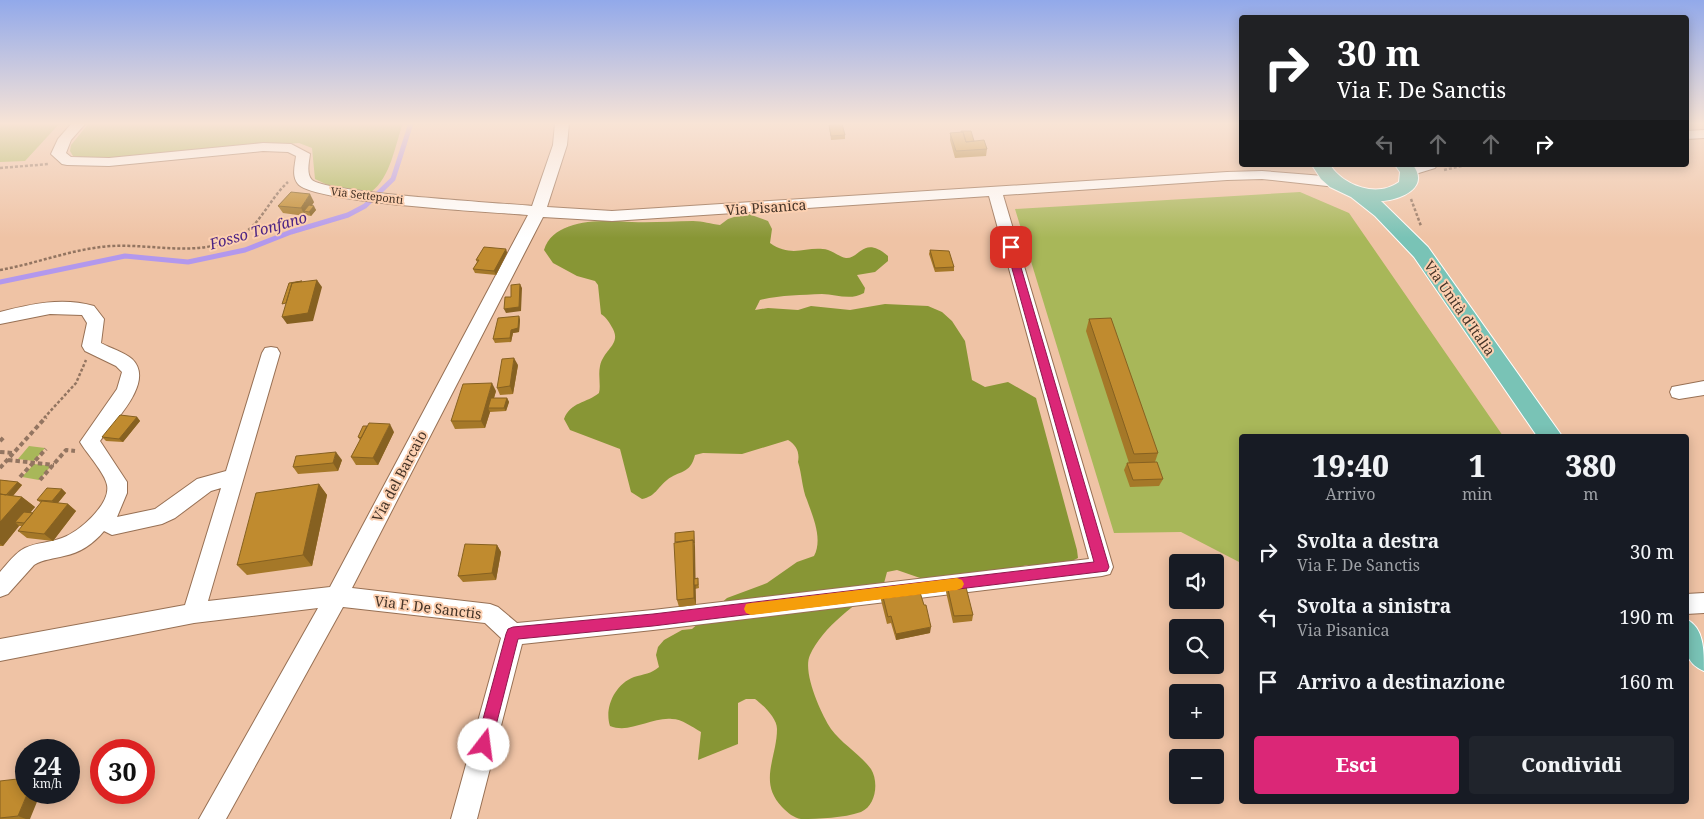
<!DOCTYPE html>
<html lang="it">
<head>
<meta charset="utf-8">
<style>
	:root { --surface:#171b24; --page:#20242c; --text:#f1f3f6; --muted:#9ea1a6; --accent:#db2777 }
	body { margin:0; font-family:"Noto Serif",serif; background:var(--page); color:var(--text); height:100vh; display:flex; flex-direction:column; font-size:19px; white-space:nowrap }
	* { box-sizing:border-box; margin:0 }
	p { font-size:16px; color:var(--muted) }
	.icon { flex:none; width:28px; height:28px; fill:none; stroke:currentColor; stroke-width:2; stroke-linecap:round; stroke-linejoin:round }
	.map { position:relative; flex:1; overflow:hidden }
	.drawer { position:absolute; left:1239px; top:434px; width:450px; height:370px; display:flex; flex-direction:column; background:var(--surface); border-radius:5px; box-shadow:0 2px 12px #0003 }
	.drawer>* { flex:none }
	.guide { position:absolute; left:1239px; top:15px; width:450px; height:152px; border-radius:5px; box-shadow:0 2px 12px #0003; background:#202124; color:#fff; overflow:hidden }
	.controls { position:absolute; left:1169px; top:554px; display:grid; gap:10px }
	.controls a { display:grid; place-items:center; width:55px; height:55px; border-radius:5px; background:var(--surface); box-shadow:0 2px 12px #0003; font-size:25px }
	.speed { position:absolute; left:15px; top:739px; display:flex; gap:10px; font-size:25px; font-weight:700; text-align:center }
	.speed>* { display:grid; place-content:center; width:65px; height:65px; border-radius:50%; background:var(--surface); box-shadow:0 2px 12px #0003; line-height:1 }
	.speed small { font-size:12px; font-weight:400 }
	.speed .limit { border:8px solid #d22; background:#fff; color:#111 }
	.pin { position:absolute; display:grid; place-items:center; width:42px; height:42px; color:#fff; margin:-21px; border-radius:10px; box-shadow:0 2px 8px #0006 }
	.me { position:absolute; width:55px; margin:-28px; rotate:15deg; stroke-linejoin:round; filter:drop-shadow(0 0 4px #0008) }
	.turn { display:flex; align-items:center; gap:18px; height:105px; padding:0 15px; font-size:22px }
	.turn .icon { width:65px; height:65px; stroke-width:2.5 }
	.turn b { display:block; font-size:35px; line-height:42px }
	.lanes { display:flex; align-items:center; height:48px; padding:0 15px; background:#0003; justify-content:center; gap:25px; direction:ltr }
	.lanes .off { opacity:.35 }
	.eta { display:flex; justify-content:space-evenly; align-items:center; height:85px; text-align:center }
	.eta b { font-size:30px; font-weight:800; line-height:35px }
	.button { display:flex; gap:10px; margin-top:auto; padding:10px 15px }
	.button a { flex:1; height:58px; border-radius:5px; background:var(--accent); color:#fff; font-size:20px; font-weight:800; line-height:58px; text-align:center }
	.button a+a { background:var(--page); color:var(--text) }
	ul { padding:0; list-style:none }
	li { display:flex; align-items:center; gap:15px; height:65px; padding:0 15px }
	li div { flex:1 }
	li b { display:block; font-size:19px }
	li em { font-style:normal }
	.map>svg:first-child { display:block }
	.green { fill:#a8b759 }
	.forest { fill:#889635 }
	.lines { fill:none; stroke-linecap:round; stroke-linejoin:round }
	.stream { stroke:#b298ed; stroke-width:5 }
	.minor-casing { stroke:#977054; stroke-width:2 }
	.major-casing { stroke:#fff; stroke-width:2 }
	.path-far1 { stroke:#937561; stroke-width:2.5; stroke-dasharray:3 2; stroke-linecap:butt }
	.path { stroke:#937561; stroke-width:4; stroke-dasharray:4.5 3; stroke-linecap:butt }
	.minor { fill:#fff; fill-rule:evenodd }
	.major { fill:#79c3b6; fill-rule:evenodd }
	.wall { fill:#a57828 }
	.shaded-wall { fill:#866121 }
	.building { fill:#c08b2f; stroke:#866121 }
	.route { fill:#db2777; stroke:#8e194d }
	.slow { fill:#f59e0b }
	.labels { text-anchor:middle; dominant-baseline:central; stroke-width:4; stroke-linejoin:round; paint-order:stroke }
	.far-street-label { font-size:11px; fill:#443327; stroke:#fcd0b1 }
	.street-label { font-size:14px; fill:#443327; stroke:#fcd0b1 }
	.water-label { font-size:15px; font-style:italic; fill:#4b2384; stroke:#fcd0b1 }
</style>
</head>
<body>
<div class="map">
<svg width="1704" height="819" viewBox="0 0 1704 819">
	<rect width="100%" height="100%" fill="#efc3a5"/>
	<path class="green" d="M0,123h60l-35,38 -25,1z
		M89,123h314c-8,22 -12,54 -32,69l-39,-5 -17,-8 -3,-31 -13,-5 -204,16 -22,-3 -3,-5 1,-6z
		M1300,192l49,21 154,223h-262v127l-60,-31 -67,1 -99,-324z
		M29,446l16,2 -11,13 -16,-2z
		M34,464l17,2 -12,14 -17,-3z"/>
	<path class="forest" d="M746,213l22,8 4,8 -2,14c23,16 37,2 58,7 6,2 12,7 18,8 14,1 17,-23 42,-2v5l-13,11 -18,3 8,13 -1,5c-14,8 -28,1 -42,1 -21,1 -42,1 -62,6l-5,10 13,-2 30,2 13,-4 39,4 35,-6 43,2 14,6 10,9 13,20 7,39 13,7 23,-5 28,16 41,152 1,8 -14,7h-37l-45,11 -59,3 -26,-9 -10,2 -4,15c-26,14 -61,41 -73,68 -8,17 11,59 21,74 11,15 29,25 40,40 8,13 5,37 -10,43 -18,6 -41,7 -60,7 -7,-1 -13,-6 -19,-12 -24,-25 -5,-49 -5,-78 0,-11 -14,-24 -22,-30h-9l-8,4v41l-40,16 3,-28c-9,-5 -19,-13 -29,-13 -21,-2 -42,15 -62,7 -6,-18 5,-42 24,-49 10,-3 17,-3 25,-10l-3,-12 2,-8 6,-7 18,-10 10,-1 35,-31 40,-15 30,-21 17,-6c9,-17 -1,-39 -7,-56 -5,-11 -5,-26 -9,-38 2,-10 -2,-17 -10,-22l-46,14 -39,-1 -8,2c-5,20 -16,15 -28,25 -10,8 -11,16 -25,19l-11,-7 -11,-43 -50,-19 -6,-11c6,-17 23,-16 35,-26 2,-8 -1,-17 1,-27 4,-17 21,-21 13,-37 -4,-7 -6,-11 -12,-15l-3,-29 -3,-4 -18,-5 -24,-13 -9,-13c10,-33 62,-30 88,-28 21,1 41,-1 61,-1 10,0 18,3 27,4l8,-6z"/>
	<g class="lines">
		<path class="stream" d="M0,282l125,-26 63,6 57,-12 46,-18 57,-17 17,-9 28,-27 18,-56"/>
		<defs>
			<path id="minor" d="M72,123h14l-15,17 -5,13 5,4 38,1 154,-15 28,1 19,10c-1,8 -4,20 2,26 15,13 189,23 220,26l21,-61 2,-22h14l-2,22 -20,62 65,4 615,-39 35,-1 74,6 7,5 -7,5 -74,-8 -35,1 -224,15 110,372 -3,7 -8,2 -449,54 -131,14 -45,175h-26l50,-181 -16,-15 -142,-16 -117,212h-27l119,-211 -124,15 -194,38v-22l185,-34 36,-117 -10,3 -36,27 -13,6 -50,11 -8,-4c-10,12 -24,22 -40,25 -10,3 -21,3 -30,9l-26,29 -8,3v-25c8,-9 15,-19 25,-24 12,-6 25,-5 37,-10 17,-6 49,-34 45,-53 -2,-12 -20,-31 -27,-43l37,-53 5,-17 -6,-6 -31,-15 -3,-5 5,-23 -5,-8 -32,-1 -50,10v-12c31,-8 62,-15 94,-6l10,13 -3,24c9,5 23,9 31,16 24,23 -19,63 -32,82l27,41v11l-10,24 38,-8 42,-30 29,-8 36,-118 3,-5 6,-1 6,1 3,5 -72,248 122,-14 198,-372c-37,-3 -208,-12 -229,-30 -8,-8 -4,-20 -3,-29l-8,-4 -25,-1 -154,15 -42,-1 -5,-1 -11,-10 7,-15zM989,196l100,363 -436,51 -136,13 -19,-16 -8,-3 -138,-16 191,-371 69,4z
				M1704,130v8l-18,1v-8z
				M1415,165h22l-2,3 -26,8 -7,-4 2,-3z
				M1704,381v14l-25,4 -7,-2 -2,-5 2,-5z
				M1704,593v20l-18,1v-20z"/>
			<path id="major" d="M1312,165h18c14,21 47,33 69,17l1,-10 -5,-7h18c17,23 -13,35 -32,36l47,46 134,189h-25l-123,-179 -39,-41 -24,-19 -21,-10 -9,-8z
				M1686,619c18,9 18,30 18,52 -24,-10 -18,-30 -18,-52z"/>
		</defs>
		<use href="#minor" class="minor-casing"/>
		<use href="#major" class="major-casing"/>
		<path class="path-far1" d="M0,168l49,-4
			M1444,170l22,-5
			M1411,199l10,27
			M0,270c34,-6 67,-19 101,-23 47,-6 95,13 139,-11 21,-12 30,-38 48,-54
			M44,418l32,-35 10,-23"/>
		<path class="path" d="M0,441l4,-4
			M0,452l13,1
			M8,460l46,5
			M0,468l46,-51
			M20,477l26,-28
			M40,480l26,-30 9,1"/>
		<use href="#minor" class="minor"/>
		<use href="#major" class="major"/>
	</g>
	<path class="wall" d="M829,125l16,10v4l-14,1z
		M950,133l24,8 13,8 -1,7 -31,2 -5,-18z
		M314,202l-2,3 4,5 -5,6 -5,-1 -1,1 -22,-3 -5,-7z
		M506,249l1,4 -11,22 -21,-2 -2,-4 4,-7 -1,-2z
		M930,250l24,17v4l-19,1 -6,-18z
		M519,316l1,4 -1,12 -6,1 -2,9 -16,1 -2,-4z
		M1089,319l69,134 -3,9 8,17 -4,7 -29,1 -6,-17 3,-7h2l-43,-132z
		M518,365l-5,29 -13,1 -3,-7z
		M496,391l-2,7h13l2,4 -3,9 -16,1 -5,16 -30,1 -4,-8z
		M137,417l3,4 -17,21 -17,-1 -4,-4z
		M394,432l-16,33h-22l-5,-8 9,-17 -2,-3z
		M342,460l-4,11 -40,3 -5,-7z
		M0,480l18,2 4,3 -9,11 9,1 13,10 -5,5 3,1 8,-10 -4,-3 25,-11 4,4 -8,10 10,1 8,7 -23,30 -26,-3 -9,-7 4,-5h-3l-16,20h-3z
		M319,484l8,11 -15,71 -65,9 -10,-10z
		M694,534l1,44h3l1,10 -4,1 1,16 -17,2 -2,-7z
		M497,545l4,7 -5,28 -33,2 -5,-6z
		M947,585l26,30 -1,6 -19,2 -7,-31z
		M882,593l48,40 -34,7 -5,-17 -4,1 -6,-24z
		M0,781l30,38h-30z"/>
	<path class="shaded-wall" d="M310,194l4,8 -6,10 -4,-1 2,4 -1,1 -4,-8z
		M314,206l2,4 -5,6 -2,-4z
		M506,249l1,4 -11,22 -2,-4z
		M317,280l5,7 -9,34 -26,3 -5,-7z
		M520,284l2,4 -1,23 -15,2 -2,-4z
		M519,316l1,4 -1,12 -6,1 -2,9 -1,-4 1,-8z
		M514,358l4,7 -5,29 -3,-8z
		M492,383l4,8 -5,17h-3l2,4 -5,16 -4,-7z
		M507,398l2,4 -3,9 -2,-3z
		M137,417l3,4 -17,21 -4,-3z
		M390,424l4,8 -16,33 -5,-7z
		M336,452l6,8 -4,11 -5,-8z
		M18,482l4,3 -16,19 -4,-3z
		M319,484l8,11 -15,71 -9,-11z
		M62,489l4,4 -10,12 -4,-4z
		M22,497l13,10 -13,16 -7,-1 4,4 -16,20 -3,-2v-22z
		M68,504l8,7 -23,30 -9,-7z
		M694,531l1,16 1,58 -2,-7z
		M497,545l4,7 -5,28 -4,-7z
		M931,627l-1,6 -34,7v-6z
		M28,792h13l-11,27h-4l-8,-3z"/>
	<path class="building" d="M842,124l3,11 -14,1 -2,-11z
		M961,131h10l3,10 -8,1 -3,-10h-2z
		M963,132l3,10 18,-2 3,9 -31,2 -6,-18z
		M291,192l19,2 -9,14 -23,-2z
		M309,205l5,1 -5,6 -5,-1z
		M484,247l22,2 -12,22 -21,-2 6,-9h-3z
		M930,250l19,1 5,16 -19,1z
		M317,280l-9,33 -26,4 10,-34z
		M302,281l-10,2 -6,20 -4,1 7,-21z
		M520,284l-1,23 -15,2 1,-12h6v-12z
		M519,316l-1,12 -7,2 -1,8 -17,1 5,-21z
		M1111,318l47,135 -24,1 -45,-135z
		M514,358l-4,28 -13,2 5,-29z
		M492,383l-11,38h-30l12,-37z
		M491,398h16l-3,10h-16z
		M120,415l17,2 -18,22 -17,-2z
		M369,423l21,1 -17,34 -22,-1z
		M363,426h4l-6,12 -3,-1z
		M336,452l-3,11 -40,4 3,-11z
		M1157,462l6,17 -30,1 -6,-17z
		M0,480l18,2 -12,13 -6,-1z
		M319,484l-16,71 -66,10 19,-72z
		M47,488l15,1 -10,12 -15,-1z
		M0,494l22,3 -22,25z
		M42,501l26,3 -24,30 -26,-3z
		M24,512l9,1 -9,10 -9,-1z
		M694,531v12l-1,-3 -18,2v-9z
		M693,540l1,58 -17,2 -3,-57z
		M465,544l32,1 -5,28 -34,3z
		M698,578v7h-4v-6z
		M965,583l8,32 -19,1 -7,-31z
		M918,586l6,19h2l5,22 -35,7 -5,-18 -3,1 -6,-24z
		M26,778v14h2l-10,24 -18,2v-37z"/>
	<linearGradient id="sky" x2="0" y2="1"><stop stop-color="#92a9ea"/><stop offset="0.52" stop-color="#f8e4d6"/><stop offset="1" stop-color="#f8e4d6" stop-opacity="0"/></linearGradient>
	<rect width="1704" height="238" fill="url(#sky)"/>
	<path class="route" d="M1011,244l4,3 94,320 -2,4 -454,55 -135,13 -27,106 -2,5 -5,2 -5,-2 -3,-5 30,-111 2,-5 5,-2 140,-13 441,-52 -88,-315z"/>
	<path class="slow" d="M957,578l5,2 2,4 -2,4 -5,2 -206,25 -5,-2 -2,-4 2,-5 5,-1z"/>
	<g class="labels">
		<g class="far-street-label">
			<text transform="translate(367 195) rotate(7)">Via Setteponti</text>
		</g>
		<g class="street-label">
			<text transform="translate(766 207) rotate(-4)">Via Pisanica</text>
			<text transform="translate(1460 308) rotate(55)">Via Unità d'Italia</text>
			<text transform="translate(399 476) rotate(-62)">Via del Barcaio</text>
			<text transform="translate(428 607) rotate(7)">Via F. De Sanctis</text>
		</g>
		<g class="water-label">
			<text transform="translate(258 230) rotate(-16)">Fosso Tonfano</text>
		</g>
	</g>
</svg>
<div class="controls">
<a><svg class="icon" aria-label="sound" viewBox="0 0 24 24"><path d="M4 9h4l5-4v14l-5-4H4zM17 9q2 3 0 6"/></svg></a>
<a><svg class="icon" aria-label="search" viewBox="0 0 24 24"><circle cx="10" cy="10" r="6"/><path d="M15 15l6 6"/></svg></a>
<a>+</a>
<a>−</a>
</div>
<div class="speed"><div>24<small>km/h</small></div><div class="limit">30</div></div>
<div class="pin" style="left:1011px;top:247px;background:#d93025"><svg class="icon" aria-label="arrive" viewBox="0 0 24 24"><path d="M6 21V4h12l-3 4 3 4H6"/></svg></div>
<svg class="me" style="left:484px;top:745px" viewBox="-20 -20 40 40"><circle r="19" fill="#fff"/><path d="M0-13L10 11 0 6-10 11z" fill="#db2777"/></svg>
<div class="guide">
<div class="turn"><svg class="icon" aria-label="right" viewBox="0 0 24 24"><path d="M7 20v-9h11M14 6l5 5-5 5"/></svg><div><b>30 m</b>Via F. De Sanctis</div></div>
<div class="lanes"><svg class="icon off" aria-label="left" viewBox="0 0 24 24"><path d="M17 20v-9H6M10 6l-5 5 5 5"/></svg><svg class="icon off" aria-label="ahead" viewBox="0 0 24 24"><path d="M12 20V5M6 11l6-6 6 6"/></svg><svg class="icon off" aria-label="ahead" viewBox="0 0 24 24"><path d="M12 20V5M6 11l6-6 6 6"/></svg><svg class="icon" aria-label="right" viewBox="0 0 24 24"><path d="M7 20v-9h11M14 6l5 5-5 5"/></svg></div>
</div>
<section class="drawer">
<div class="eta">
<div><b>19:40</b><p>Arrivo</p></div>
<div><b>1</b><p>min</p></div>
<div><b>380</b><p>m</p></div>
</div>
<ul>
<li><svg class="icon" aria-label="right" viewBox="0 0 24 24"><path d="M7 20v-9h11M14 6l5 5-5 5"/></svg><div><b>Svolta a destra</b><p>Via F. De Sanctis</p></div><em>30 m</em></li>
<li><svg class="icon" aria-label="left" viewBox="0 0 24 24"><path d="M17 20v-9H6M10 6l-5 5 5 5"/></svg><div><b>Svolta a sinistra</b><p>Via Pisanica</p></div><em>190 m</em></li>
<li><svg class="icon" aria-label="arrive" viewBox="0 0 24 24"><path d="M6 21V4h12l-3 4 3 4H6"/></svg><div><b>Arrivo a destinazione</b></div><em>160 m</em></li>
</ul>
<div class="button"><a>Esci</a><a>Condividi</a></div>
</section>
</div>
</body>
</html>
